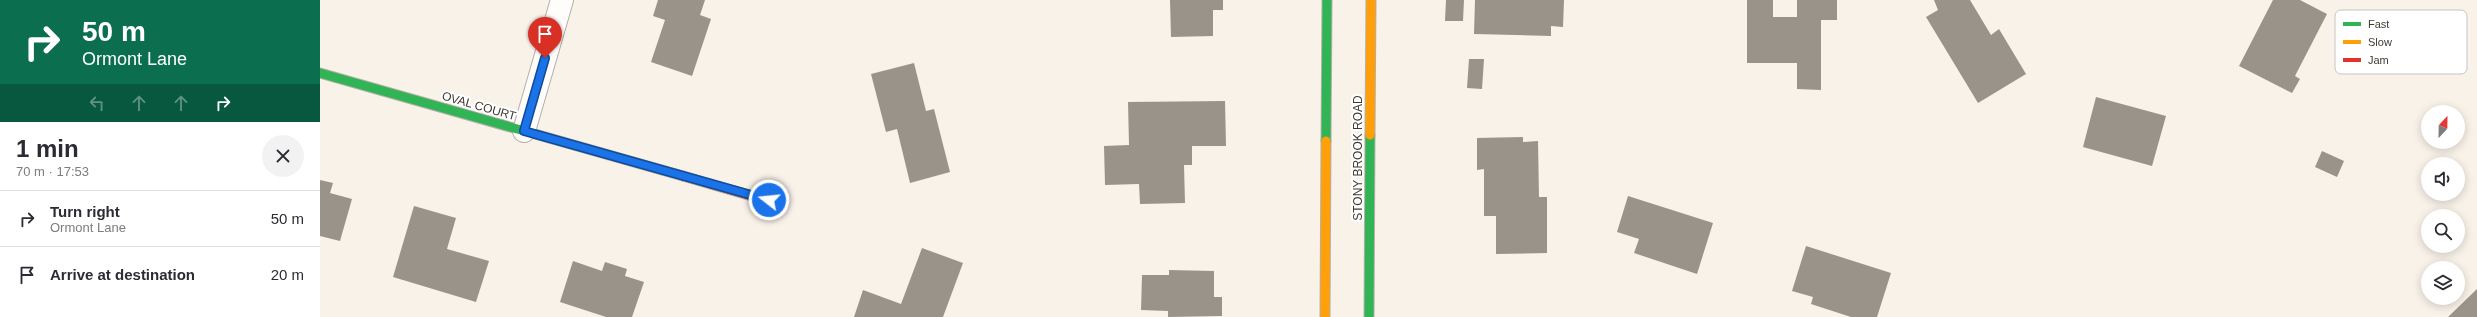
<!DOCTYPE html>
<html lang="en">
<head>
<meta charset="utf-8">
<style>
	:root { --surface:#fff; --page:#f2f2f3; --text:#2b2b33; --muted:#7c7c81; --line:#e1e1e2 }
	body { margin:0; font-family:Helvetica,sans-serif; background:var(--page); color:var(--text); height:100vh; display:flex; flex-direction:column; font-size:15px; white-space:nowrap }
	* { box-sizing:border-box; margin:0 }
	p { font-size:13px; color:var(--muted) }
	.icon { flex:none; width:22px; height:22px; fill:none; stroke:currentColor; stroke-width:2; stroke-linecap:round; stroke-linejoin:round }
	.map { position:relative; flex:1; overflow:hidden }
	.sheet { display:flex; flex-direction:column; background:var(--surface); width:320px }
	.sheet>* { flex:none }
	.hud { background:#0b6e4f; color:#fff; overflow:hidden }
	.needle { width:26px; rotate:22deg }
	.fabs { position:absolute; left:2101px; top:105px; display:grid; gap:8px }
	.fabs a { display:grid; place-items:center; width:44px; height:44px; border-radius:50%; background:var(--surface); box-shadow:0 2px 10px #0003; font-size:20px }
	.pin { position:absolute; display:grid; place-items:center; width:34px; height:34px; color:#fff; margin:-41px -17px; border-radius:50% 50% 50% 0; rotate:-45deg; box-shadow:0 0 4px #0007 }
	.pin .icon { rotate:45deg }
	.me { position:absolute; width:44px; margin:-22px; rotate:286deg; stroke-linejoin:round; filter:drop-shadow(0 0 3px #0008) }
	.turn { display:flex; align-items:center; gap:14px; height:84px; padding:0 16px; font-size:18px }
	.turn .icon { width:52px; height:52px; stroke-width:2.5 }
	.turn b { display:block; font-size:28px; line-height:34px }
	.lanes { display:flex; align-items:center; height:38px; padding:0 16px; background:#0003; justify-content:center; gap:20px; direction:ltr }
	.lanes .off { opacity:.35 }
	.round { display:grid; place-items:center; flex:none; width:42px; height:42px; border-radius:21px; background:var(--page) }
	.head { display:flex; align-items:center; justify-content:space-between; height:68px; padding:0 16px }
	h1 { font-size:24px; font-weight:800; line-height:30px }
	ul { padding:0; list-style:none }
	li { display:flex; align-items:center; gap:12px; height:56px; padding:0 16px; border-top:1px solid var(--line) }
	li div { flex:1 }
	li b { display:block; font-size:15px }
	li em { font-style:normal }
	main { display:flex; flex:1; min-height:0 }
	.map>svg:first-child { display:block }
	.building { fill:#9a9389 }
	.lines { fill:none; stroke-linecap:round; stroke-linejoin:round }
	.street-casing { stroke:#b5afa8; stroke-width:24 }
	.fast-casing { stroke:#b5afa8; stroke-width:11 }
	.slow-casing { stroke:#b5afa8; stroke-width:11 }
	.jam-casing { stroke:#b5afa8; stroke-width:11 }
	.street { stroke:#fefdfc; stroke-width:22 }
	.fast { stroke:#30b455; stroke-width:9 }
	.slow { stroke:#ff9f0a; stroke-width:9 }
	.jam { stroke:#e5322d; stroke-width:9 }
	.route-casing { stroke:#114b97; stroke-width:10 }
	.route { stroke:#1a73e8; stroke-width:7 }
	.labels { text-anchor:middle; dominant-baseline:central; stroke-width:4; stroke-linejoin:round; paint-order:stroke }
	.street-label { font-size:12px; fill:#3f3a32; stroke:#fff }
	.key { fill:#fff; stroke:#c5c4c2; stroke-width:1 }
	.key-label { font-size:11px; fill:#3f3a32 }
</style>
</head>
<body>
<main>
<section class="sheet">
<div class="hud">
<div class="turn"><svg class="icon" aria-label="right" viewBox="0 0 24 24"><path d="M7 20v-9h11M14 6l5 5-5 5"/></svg><div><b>50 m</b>Ormont Lane</div></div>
<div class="lanes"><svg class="icon off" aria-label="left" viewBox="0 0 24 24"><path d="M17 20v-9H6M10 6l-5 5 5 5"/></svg><svg class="icon off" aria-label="ahead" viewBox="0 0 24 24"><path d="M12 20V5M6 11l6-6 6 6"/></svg><svg class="icon off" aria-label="ahead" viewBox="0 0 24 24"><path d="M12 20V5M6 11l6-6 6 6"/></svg><svg class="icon" aria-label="right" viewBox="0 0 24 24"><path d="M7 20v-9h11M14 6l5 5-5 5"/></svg></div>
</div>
<div class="head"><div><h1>1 min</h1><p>70 m · 17:53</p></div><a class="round"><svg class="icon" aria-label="close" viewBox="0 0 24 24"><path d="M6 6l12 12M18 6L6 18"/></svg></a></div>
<ul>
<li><svg class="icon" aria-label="right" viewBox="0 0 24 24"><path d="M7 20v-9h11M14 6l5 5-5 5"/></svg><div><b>Turn right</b><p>Ormont Lane</p></div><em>50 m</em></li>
<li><svg class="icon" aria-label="arrive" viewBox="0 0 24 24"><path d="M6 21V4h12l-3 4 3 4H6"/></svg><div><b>Arrive at destination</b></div><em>20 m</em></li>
</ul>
</section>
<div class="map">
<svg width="2157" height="317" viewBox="0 0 2157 317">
	<rect width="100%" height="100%" fill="#f9f2e9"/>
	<path class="building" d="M338,0h47l-5,15 11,4 -19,57 -41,-14 14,-42 -12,-4z
		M850,0h53v10h-10v26l-42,1z
		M1126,0h18l-1,21h-18z
		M1155,0h89l-1,27 -12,-1v10l-77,-2z
		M1427,0h26v17h24v-17h40v20h-16v70l-24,-1v-26h-50z
		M1614,0h36l21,35 8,-6 27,45 -48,29 -52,-86 12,-7z
		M1953,0h27l27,14 -32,62 5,3 -8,14 -53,-27z
		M1149,59h15l-2,30 -15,-1z
		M594,63l12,48 8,-2 16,63 -40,11 -13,-54 -11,3 -15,-58z
		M1776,97l70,19 -14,50 -69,-19z
		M905,101l1,45h-34v19h-8l1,38 -45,1 -1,-20 -34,1 -1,-39 25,-1 -1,-43z
		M1203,137v5l15,-1 1,56h8v56l-51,1v-38h-12v-47l-7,1v-32z
		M2002,151l22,10 -7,16 -22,-10z
		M0,180l13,3 -3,10 22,6 -12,42 -20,-5z
		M1308,196l85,27 -16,51 -63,-21 5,-14 -22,-7z
		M94,206l42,12 -9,31 42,12 -13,41 -83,-25z
		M1486,246l85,27 -14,44h-26l-40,-13 2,-7 -21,-6z
		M602,248l41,15 -20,54h-89l9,-27 38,14z
		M253,261l29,10 3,-9 22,7 -2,7 19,6 -12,35h-26l-46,-15z
		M849,270l45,1v26h8v19l-54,1v-6l-27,-1 1,-35h27z
		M2157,289v28h-29z"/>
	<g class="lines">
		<defs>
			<path id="street" d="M204,131l38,-131"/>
			<path id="fast" d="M0,73l363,103
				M1006,141l1,-141
				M1049,317l1,-182"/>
			<path id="slow" d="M1050,135l1,-135
				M1005,317l1,-176"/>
			<path id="jam" d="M363,176l86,25"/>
		</defs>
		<use href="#street" class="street-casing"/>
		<use href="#fast" class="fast-casing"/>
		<use href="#slow" class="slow-casing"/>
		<use href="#jam" class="jam-casing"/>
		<use href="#street" class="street"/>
		<use href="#fast" class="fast"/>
		<use href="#slow" class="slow"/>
		<use href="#jam" class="jam"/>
	</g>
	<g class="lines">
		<defs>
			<path id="route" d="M225,58l-21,73 245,69"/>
		</defs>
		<use href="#route" class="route-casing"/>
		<use href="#route" class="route"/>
	</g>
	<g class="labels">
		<g class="street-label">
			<text transform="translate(159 106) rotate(16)">OVAL COURT</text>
			<text transform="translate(1038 158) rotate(-90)">STONY BROOK ROAD</text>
		</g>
	</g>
	<rect x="2015" y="10" width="132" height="64" rx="6" class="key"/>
	<rect x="2023" y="22" width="18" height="4" fill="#30b455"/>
	<rect x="2023" y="40" width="18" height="4" fill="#ff9f0a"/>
	<rect x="2023" y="58" width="18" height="4" fill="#e5322d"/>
	<g class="key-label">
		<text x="2048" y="28">Fast</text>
		<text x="2048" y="46">Slow</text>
		<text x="2048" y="64">Jam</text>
	</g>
</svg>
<div class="fabs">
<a><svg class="needle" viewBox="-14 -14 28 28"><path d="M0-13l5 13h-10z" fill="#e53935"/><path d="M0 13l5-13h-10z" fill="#7c7c81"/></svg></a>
<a><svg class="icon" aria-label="sound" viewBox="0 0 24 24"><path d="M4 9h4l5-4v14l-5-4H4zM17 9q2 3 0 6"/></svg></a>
<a><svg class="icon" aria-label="search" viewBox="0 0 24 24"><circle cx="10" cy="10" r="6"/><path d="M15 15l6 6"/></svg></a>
<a><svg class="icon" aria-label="layers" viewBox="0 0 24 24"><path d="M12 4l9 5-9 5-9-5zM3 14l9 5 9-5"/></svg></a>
</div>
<div class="pin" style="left:225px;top:58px;background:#d93025"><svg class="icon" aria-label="arrive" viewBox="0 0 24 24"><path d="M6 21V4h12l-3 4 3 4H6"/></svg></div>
<svg class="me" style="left:449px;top:200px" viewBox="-20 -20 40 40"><circle r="17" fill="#1a73e8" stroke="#fff" stroke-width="3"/><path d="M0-11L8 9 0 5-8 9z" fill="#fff"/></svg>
</div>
</main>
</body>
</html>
